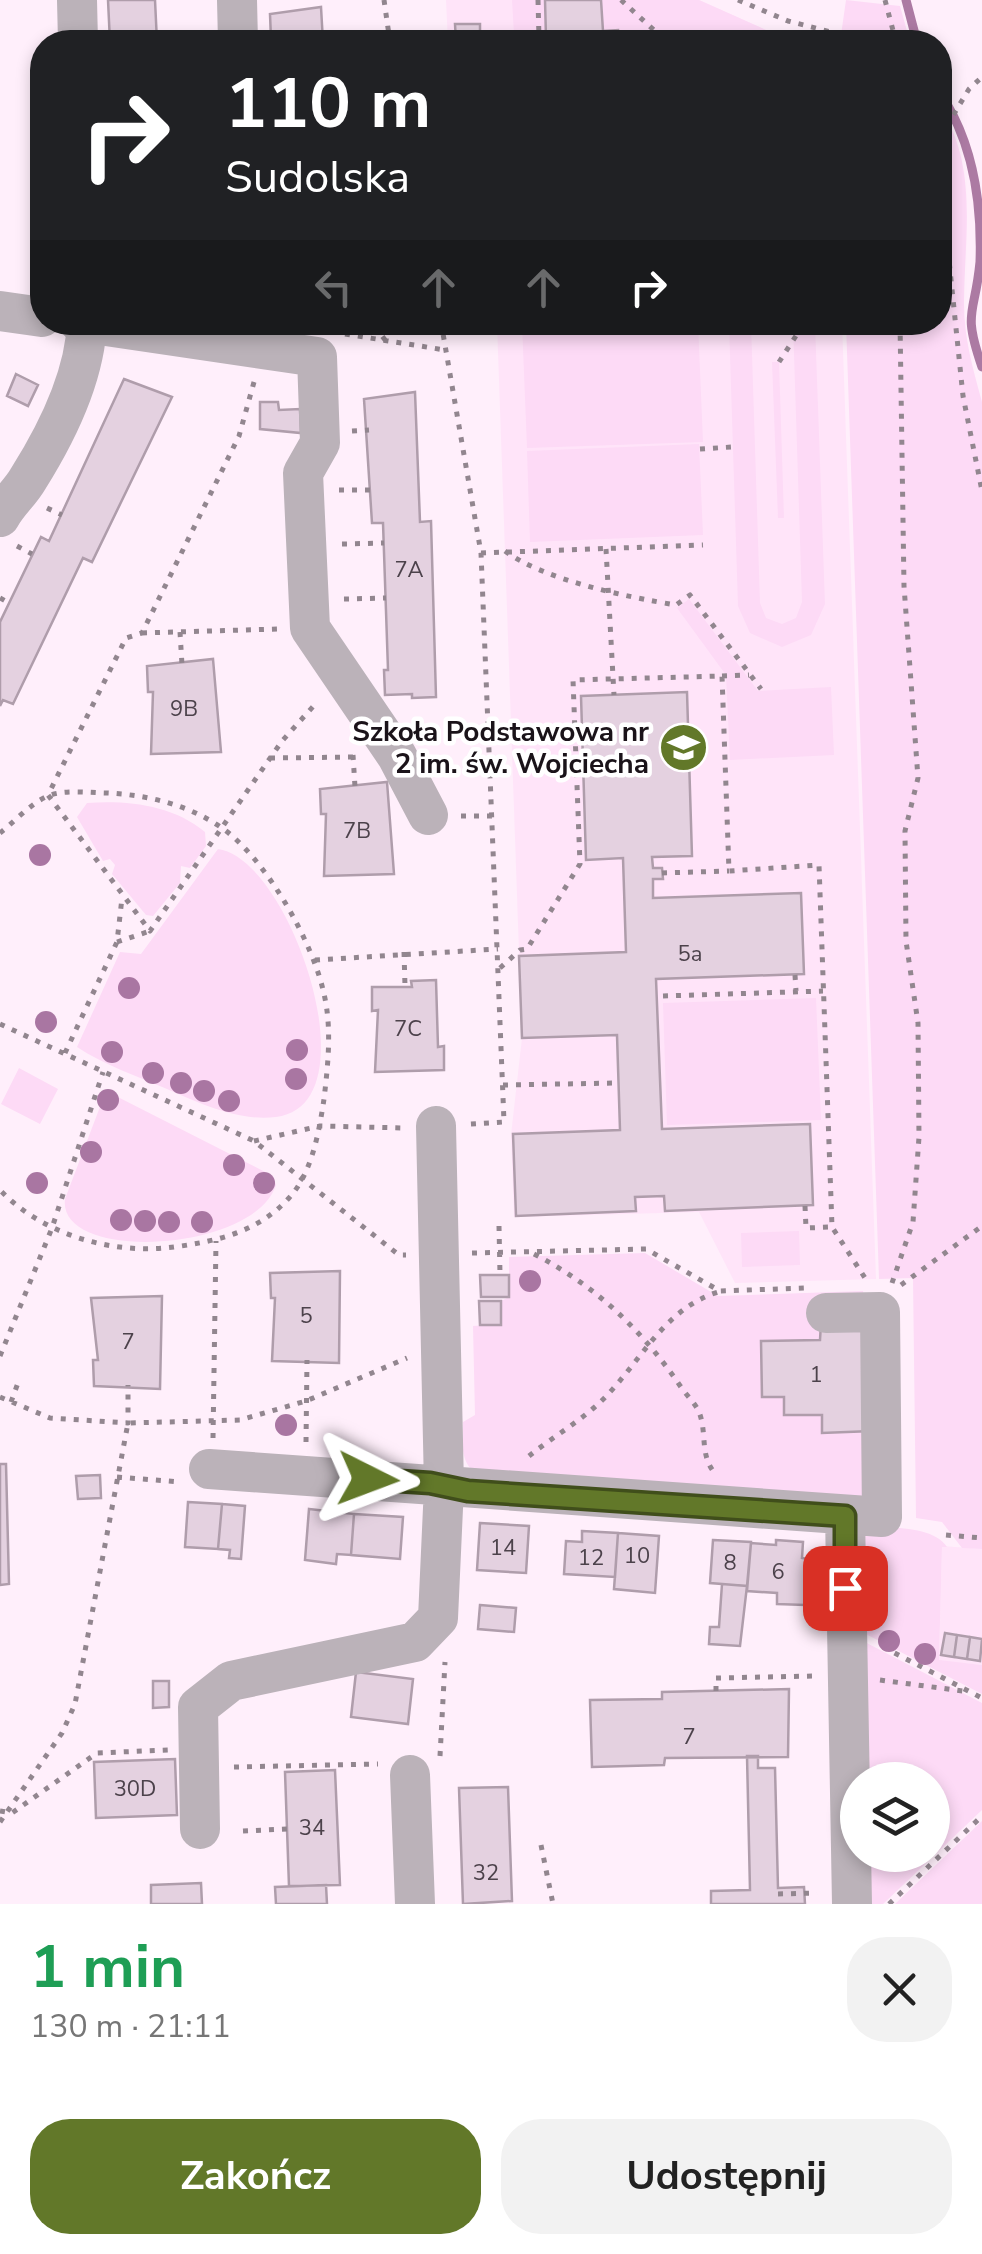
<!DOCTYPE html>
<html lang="pl">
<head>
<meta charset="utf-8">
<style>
	:root { --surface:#fff; --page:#f2f2f2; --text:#222; --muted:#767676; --accent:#627829 }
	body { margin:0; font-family:"Nunito Sans",sans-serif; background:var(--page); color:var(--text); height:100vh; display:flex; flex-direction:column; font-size:38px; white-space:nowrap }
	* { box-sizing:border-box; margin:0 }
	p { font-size:32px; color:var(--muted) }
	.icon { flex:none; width:55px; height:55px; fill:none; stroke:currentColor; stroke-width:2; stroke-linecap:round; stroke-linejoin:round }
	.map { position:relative; height:1904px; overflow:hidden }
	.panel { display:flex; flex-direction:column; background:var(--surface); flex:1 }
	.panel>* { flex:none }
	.top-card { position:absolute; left:30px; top:30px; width:922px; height:305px; border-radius:40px; box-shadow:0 5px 15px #0003; background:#202124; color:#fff; overflow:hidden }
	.controls { position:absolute; left:840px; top:1762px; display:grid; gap:20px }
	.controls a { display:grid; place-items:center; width:110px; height:110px; border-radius:50%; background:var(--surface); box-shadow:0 5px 15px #0003; font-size:50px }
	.pin { position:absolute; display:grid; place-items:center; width:85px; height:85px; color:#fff; margin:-42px; border-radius:20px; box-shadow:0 5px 15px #0006 }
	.me { position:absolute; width:110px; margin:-55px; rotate:93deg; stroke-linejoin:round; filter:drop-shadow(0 0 8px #0008) }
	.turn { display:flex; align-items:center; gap:35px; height:210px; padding:0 30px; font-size:45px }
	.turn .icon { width:130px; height:130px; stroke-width:2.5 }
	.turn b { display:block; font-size:70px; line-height:85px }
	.lanes { display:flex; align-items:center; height:95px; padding:0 30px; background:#0003; justify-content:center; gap:50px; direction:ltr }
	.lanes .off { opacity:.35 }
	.round { display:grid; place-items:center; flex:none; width:105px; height:105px; border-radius:40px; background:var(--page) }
	.head { display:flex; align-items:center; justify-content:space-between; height:170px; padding:0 30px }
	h1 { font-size:60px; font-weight:700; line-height:75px; color:#1e9e55 }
	.action { display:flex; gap:20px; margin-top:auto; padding:20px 30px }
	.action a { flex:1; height:115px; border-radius:40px; background:var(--accent); color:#fff; font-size:40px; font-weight:700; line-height:115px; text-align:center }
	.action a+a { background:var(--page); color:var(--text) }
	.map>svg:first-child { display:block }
	.built { fill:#ffe4f9 }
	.green { fill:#fddaf6 }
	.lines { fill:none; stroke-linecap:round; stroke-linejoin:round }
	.stream { stroke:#ac7aa3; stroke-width:9 }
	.building { fill:#e4d1e0; stroke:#af9dab; stroke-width:2.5 }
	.path { stroke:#92868f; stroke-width:5; stroke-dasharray:5 8; stroke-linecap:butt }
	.minor { stroke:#bbb2b9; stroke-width:40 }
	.tree { fill:#a976a2 }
	.route-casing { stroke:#404e1b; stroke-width:25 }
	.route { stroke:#627829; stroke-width:18 }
	.labels { text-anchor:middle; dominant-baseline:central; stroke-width:9; stroke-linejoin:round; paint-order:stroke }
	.number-label { font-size:22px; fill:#4c424b }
	.poi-label { font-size:28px; font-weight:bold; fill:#1a1319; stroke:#fff; text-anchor:end }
</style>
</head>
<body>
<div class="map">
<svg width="982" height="1904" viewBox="0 0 982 1904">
	<rect width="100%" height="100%" fill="#ffeffb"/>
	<path class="built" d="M446,0h253l94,42h-345z
		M497,323h345l34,956 -141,4 -36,-71 -185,5 -3,-82 11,-97z
		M942,1546l40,3v116l-43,-4z"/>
	<path class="green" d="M512,0h33l1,38 -32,-4z
		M601,0h98l94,42h-175v-11h-15z
		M846,0l54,6 10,36h-70z
		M940,108c39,57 24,132 24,196 0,34 9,65 18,98v1147l-20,-1 -20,-26 -26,-4 -3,-240 -34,1 -33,-956 94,-1z
		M522,323h176l5,119 -176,6z
		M729,323h22l9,280 6,15 16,6 14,-6 6,-16 -9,-279h22l10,281 -14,31 -29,12 -32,-14 -12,-27z
		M772,362h7l5,156h-6z
		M699,444l4,91 -173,7 -3,-91z
		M689,599l69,92 73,-4 3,68 -104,5 -4,-85 -49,-67z
		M87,803c40,-3 86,2 118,29l1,14 -16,22 -9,-2 -1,17 -27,33 -7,-1 -34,-41 3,-9 -5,-6 -7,2 -26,-44z
		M218,849c72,9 157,256 58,268 -36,5 -77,-14 -109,-28 -30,-13 -63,-24 -90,-42l43,-95 21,2z
		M816,998l5,122 -154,5 -4,-122z
		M19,1068l39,21 -18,35 -39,-20z
		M106,1091l167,85 3,9c-22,68 -219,78 -211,14z
		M799,1231l1,34 -58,2 -1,-34z
		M645,1253l73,43 145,-5 2,12 -44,20 -1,17 -59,1 23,56 1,18h37l1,18 48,-2 -4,62 -11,6 -381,-26c-16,-14 -12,-30 -12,-51l12,-7 -2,-89 28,-2v-23l8,-4v-40z
		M863,1529c23,-3 71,-3 84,18h-5l-3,113 43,5v29l-124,-64z
		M859,1639l123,64v107l-99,94h-18l-1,-49h68v-75h-70z
		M982,1821v83h-87z"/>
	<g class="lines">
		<path class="stream" d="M906,0l11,42
			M940,93c34,50 42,110 40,169 -5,54 -18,47 2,105"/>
	</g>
	<path class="building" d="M108,0h47l2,42h-47z
		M545,0h56l2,31 15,-1v12h-85v-4h13z
		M321,7l2,35h-48l-4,-3 -1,-25z
		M455,24h25v12l53,-3v9h-77z
		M16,374l22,11 -10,21 -21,-10z
		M124,379l48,18 -80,165 -9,-4 -70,146 -10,-4 -3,6v-84l41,-85 8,4z
		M415,392l5,130 11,-1 5,176 -24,1v-4l-27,1 -1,-25h4l-5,-147h-11l-8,-124z
		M260,402h18l1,8 21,-1 1,24 -41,-4z
		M213,659l8,93 -70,2 2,-62h-5l-1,-26z
		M687,692l5,164 -40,1 1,11h9l1,11h-10v19l148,-5 3,81 -148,5 6,150 148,-5 3,81 -148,6 -1,-15 -29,1 1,14 -120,5 -3,-82 107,-4 -3,-95 -95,3 -3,-82 107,-4 -3,-94 -37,2 -5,-164z
		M387,782l7,92 -70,2 2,-62h-5l-1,-25z
		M436,980l2,67 6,-1v24l-69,2 3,-62 -6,1v-24h40l-1,-6z
		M340,1271l-1,92 -67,-2 3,-63h-4l-1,-25z
		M480,1275h29v22h-28z
		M162,1296l-2,93 -66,-3 -1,-26h5l-7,-62z
		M479,1301h22v24h-21z
		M868,1322l4,109 -50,2v-18h-38v-18h-22l-1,-56 59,-1 1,-17z
		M0,1464h6l3,120 -9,1z
		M100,1475l1,23 -23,1 -2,-23z
		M188,1502l34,2 -4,45 -33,-2z
		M222,1504l23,2 -4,53 -12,-1 1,-8 -12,-1z
		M309,1509l45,5 -3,41 -14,-1 -1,10 -31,-4z
		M354,1514l49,3 -3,42 -49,-4z
		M480,1523l49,3 -3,47 -49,-3z
		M582,1531l36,2 -3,44 -51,-3 2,-33 16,1z
		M618,1533l41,3 -4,57 -41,-4z
		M713,1540l38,2 -4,44 -37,-3z
		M776,1540l27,2 -1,16 6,1 -3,46 -28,-1v-11l-30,-2 4,-48 25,2z
		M722,1584l25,2 -7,60 -31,-2 1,-17h9z
		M480,1605l36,3 -2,24 -36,-3z
		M945,1633l12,2 -3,22 -13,-2z
		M957,1635l13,2 -3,22 -13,-2z
		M970,1637l12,2 -2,22 -13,-2z
		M356,1672l57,7 -5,45 -57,-7z
		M153,1681h16v26l-16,1z
		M789,1689l-1,68 -123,1 -1,7 -72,2 -2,-67 72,-1v-7z
		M747,1756h11v12h17l3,120 26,-1 1,17h-94v-13l39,-1z
		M175,1759l2,56 -81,3 -2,-56z
		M335,1770l5,115 -51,1 -4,-114z
		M508,1787l4,114 -49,3 -4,-116z
		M201,1883l1,21h-51v-19z
		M326,1885l1,19h-51l-1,-17z"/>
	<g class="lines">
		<path class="path" d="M384,0l6,42
			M538,0l1,38
			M621,0l46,42
			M738,0l50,21 82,21
			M885,0l11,42
			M872,42l21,-11
			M940,137l29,-48 13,-12
			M940,173l23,223 19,95
			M441,322l40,231 23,569 -34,2
			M345,334l100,16
			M382,340l23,-18
			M779,362l26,-40
			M254,382l-15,54 -97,197 -16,5 -78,157 102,136 132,-190 36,-40
			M352,431l17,-1
			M700,449l32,-2
			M339,490h32
			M47,508l15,7
			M342,544l42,-1
			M17,546l15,8
			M606,549l8,146
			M505,551c39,29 122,46 171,54l14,-10 71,94
			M481,553l222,-8
			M0,598l9,5
			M344,599l42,-1
			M180,632l2,33
			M142,633l137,-4
			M722,676l27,-1
			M353,755l2,32
			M270,758l87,-1
			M461,816h33
			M0,833c14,-11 31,-30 48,-37 16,-7 43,-3 60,-3 40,2 81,12 114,35 44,31 91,114 102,166 8,34 4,71 0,105 -5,33 -12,74 -35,99 -31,34 -71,43 -115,49 -61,8 -131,-12 -174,-57
			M662,873l67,-2
			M117,942l33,-11
			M404,952l1,34
			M315,960l183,-11
			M500,968l20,-18 7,-1 53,-85 -7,-184 149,-4 7,195 90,-6 13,362 33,51
			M795,975l1,16
			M663,996l160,-5
			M0,1024l254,117 145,114h7
			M65,1053l52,-111 5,-44
			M503,1085l116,-2
			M254,1141l66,-15 84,2
			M805,1206l1,22 25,-1
			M499,1226l1,48
			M472,1253l174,-4 74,42 85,-3
			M534,1254c62,32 108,76 147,133 6,9 14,16 18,25 8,20 1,41 14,59
			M892,1283l21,-61 6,-85 -1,-114 -12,-82 -1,-110 13,-53 -14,-192 -4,-264
			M901,1285l81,-59
			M0,1356l52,-128 51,-156
			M0,1397l50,21 78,5v-38
			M11,1402l8,-22
			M213,1438l3,-197
			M306,1442l1,-82
			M529,1456c26,-21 59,-39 81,-64 35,-38 57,-84 108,-100
			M117,1477l63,5
			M946,1535l36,3
			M883,1647l99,51
			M880,1680l90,12
			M716,1691v-13l99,-2
			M440,1756l5,-94
			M234,1767l144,-3
			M0,1811l12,2 85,-60 71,-3
			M0,1822l62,-89 13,-29 53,-281 112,-3 66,-19 101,-43
			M243,1831l44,-2
			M541,1845l12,59
			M778,1894l39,-1
			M889,1904l93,-88"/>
		<path class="minor" d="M77,0l1,42
			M237,0l1,42
			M0,311l42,6
			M79,322l238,35 3,86 -17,30 7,155 87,128 31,59
			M0,517c8,-15 20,-24 28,-38 29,-46 57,-103 59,-157
			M209,1469l673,48 -2,-205 -54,1
			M845,1515l7,389
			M410,1775l5,129
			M200,1829l-2,-122 33,-26 184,-39 23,-24 6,-132 -8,-360"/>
	</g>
	<g class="tree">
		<circle cx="40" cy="855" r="11"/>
		<circle cx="129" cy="988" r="11"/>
		<circle cx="46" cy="1022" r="11"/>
		<circle cx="297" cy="1050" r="11"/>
		<circle cx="112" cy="1052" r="11"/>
		<circle cx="153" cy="1073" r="11"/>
		<circle cx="296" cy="1079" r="11"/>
		<circle cx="181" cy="1083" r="11"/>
		<circle cx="204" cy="1091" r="11"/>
		<circle cx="108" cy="1100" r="11"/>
		<circle cx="229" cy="1101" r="11"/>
		<circle cx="91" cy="1152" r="11"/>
		<circle cx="234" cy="1165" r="11"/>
		<circle cx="37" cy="1183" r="11"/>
		<circle cx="264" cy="1183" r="11"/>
		<circle cx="121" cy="1220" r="11"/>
		<circle cx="145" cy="1221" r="11"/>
		<circle cx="169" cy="1222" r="11"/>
		<circle cx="202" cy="1222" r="11"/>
		<circle cx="530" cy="1281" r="11"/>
		<circle cx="286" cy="1425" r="11"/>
		<circle cx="871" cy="1616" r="11"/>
		<circle cx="889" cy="1641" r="11"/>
		<circle cx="925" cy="1654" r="11"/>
	</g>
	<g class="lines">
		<defs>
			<path id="route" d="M368,1479l62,4 38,8 377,25v72"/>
		</defs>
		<use href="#route" class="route-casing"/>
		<use href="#route" class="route"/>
	</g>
	<defs>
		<symbol id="school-disc" viewBox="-11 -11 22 22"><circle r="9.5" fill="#627829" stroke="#fff"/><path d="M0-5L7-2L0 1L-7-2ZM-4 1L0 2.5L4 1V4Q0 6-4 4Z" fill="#fff"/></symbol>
	</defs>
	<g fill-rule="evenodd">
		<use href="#school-disc" x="656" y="720" width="55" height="55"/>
	</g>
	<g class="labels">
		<g class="number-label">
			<text x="409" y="570">7A</text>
			<text x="184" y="709">9B</text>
			<text x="357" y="831">7B</text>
			<text x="690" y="954">5a</text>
			<text x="408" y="1029">7C</text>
			<text x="306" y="1316">5</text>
			<text x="128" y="1342">7</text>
			<text x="816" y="1375">1</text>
			<text x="503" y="1548">14</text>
			<text x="637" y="1556">10</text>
			<text x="591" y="1558">12</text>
			<text x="730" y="1563">8</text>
			<text x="778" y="1572">6</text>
			<text x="689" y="1737">7</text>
			<text x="135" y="1789">30D</text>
			<text x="312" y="1828">34</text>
			<text x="486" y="1873">32</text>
		</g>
		<g class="poi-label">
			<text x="649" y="732">Szkoła Podstawowa nr<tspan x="649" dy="32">2 im. św. Wojciecha</tspan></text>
		</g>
	</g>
</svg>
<div class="controls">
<a><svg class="icon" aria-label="layers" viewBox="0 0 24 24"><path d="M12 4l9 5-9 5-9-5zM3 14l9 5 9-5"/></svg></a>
</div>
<div class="pin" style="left:845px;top:1588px;background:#d93025"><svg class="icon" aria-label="arrive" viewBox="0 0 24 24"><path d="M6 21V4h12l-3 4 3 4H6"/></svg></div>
<svg class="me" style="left:368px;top:1479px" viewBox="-20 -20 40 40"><path d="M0-17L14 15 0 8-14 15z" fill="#627829" stroke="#fff" stroke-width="4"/></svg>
<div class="top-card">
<div class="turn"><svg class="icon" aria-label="right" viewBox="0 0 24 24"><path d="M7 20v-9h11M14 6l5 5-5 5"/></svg><div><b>110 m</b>Sudolska</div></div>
<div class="lanes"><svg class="icon off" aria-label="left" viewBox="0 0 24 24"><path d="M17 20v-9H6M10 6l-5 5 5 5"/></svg><svg class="icon off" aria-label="ahead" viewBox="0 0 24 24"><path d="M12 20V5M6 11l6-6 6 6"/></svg><svg class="icon off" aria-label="ahead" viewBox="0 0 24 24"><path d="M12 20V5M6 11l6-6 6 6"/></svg><svg class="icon" aria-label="right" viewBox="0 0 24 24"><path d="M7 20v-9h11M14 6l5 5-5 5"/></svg></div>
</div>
</div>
<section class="panel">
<div class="head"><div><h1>1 min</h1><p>130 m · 21:11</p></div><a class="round"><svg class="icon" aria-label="close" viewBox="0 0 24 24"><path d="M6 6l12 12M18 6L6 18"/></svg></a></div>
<div class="action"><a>Zakończ</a><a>Udostępnij</a></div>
</section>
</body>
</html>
